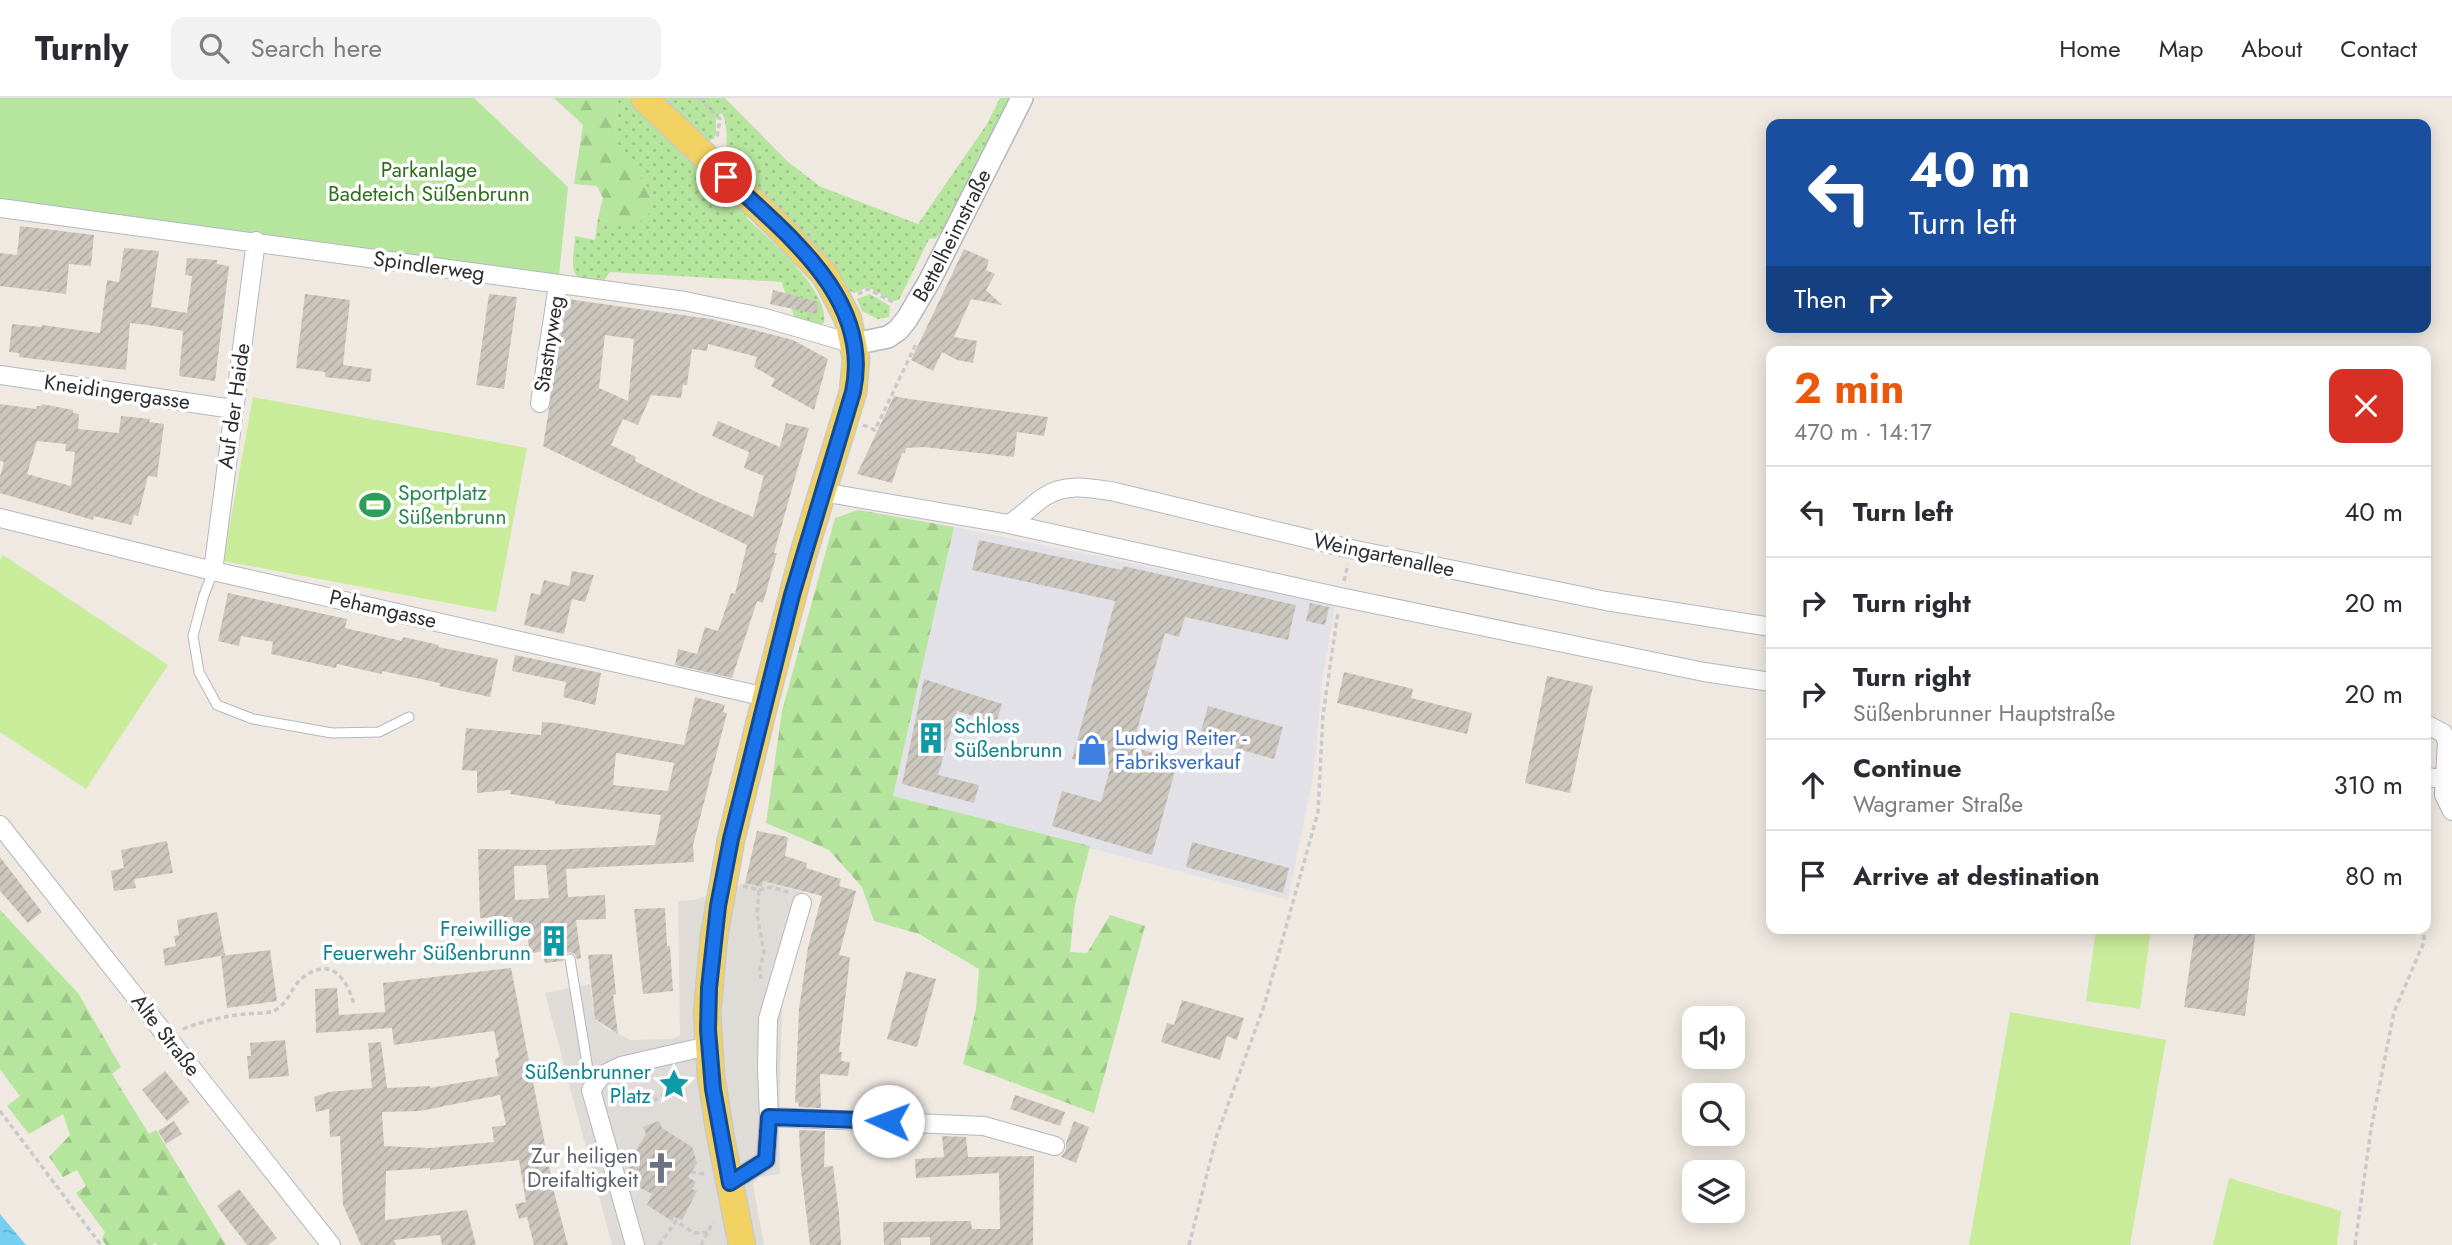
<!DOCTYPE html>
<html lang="en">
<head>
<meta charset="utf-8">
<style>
	:root { --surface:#fff; --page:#f2f2f3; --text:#2b2b33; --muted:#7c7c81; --line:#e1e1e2; --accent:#ea580c }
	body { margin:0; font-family:Jost,sans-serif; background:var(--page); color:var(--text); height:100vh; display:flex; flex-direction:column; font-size:26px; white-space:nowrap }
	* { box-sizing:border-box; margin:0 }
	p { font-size:23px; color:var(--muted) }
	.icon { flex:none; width:38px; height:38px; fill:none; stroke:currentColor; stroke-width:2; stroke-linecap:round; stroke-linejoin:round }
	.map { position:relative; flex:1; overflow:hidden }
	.drawer { position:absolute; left:1766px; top:248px; width:665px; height:588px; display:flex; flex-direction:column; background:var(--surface); border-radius:14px; box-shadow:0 4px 18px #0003 }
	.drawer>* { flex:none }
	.guide { position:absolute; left:1766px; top:21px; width:665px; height:214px; border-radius:14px; box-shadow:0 4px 18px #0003; background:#1a4fa0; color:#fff; overflow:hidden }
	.controls { position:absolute; left:1682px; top:908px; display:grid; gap:14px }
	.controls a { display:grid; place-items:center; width:63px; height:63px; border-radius:14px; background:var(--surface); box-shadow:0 4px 18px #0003; font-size:35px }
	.pin { position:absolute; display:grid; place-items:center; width:60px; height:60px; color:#fff; margin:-30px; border:4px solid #fff; border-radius:50%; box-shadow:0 2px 7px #0007 }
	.me { position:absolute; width:77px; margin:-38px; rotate:272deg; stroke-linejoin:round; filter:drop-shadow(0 0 5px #0008) }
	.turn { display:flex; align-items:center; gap:24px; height:147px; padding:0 28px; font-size:32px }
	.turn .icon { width:91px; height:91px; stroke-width:2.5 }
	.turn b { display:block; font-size:49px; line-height:60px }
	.then { display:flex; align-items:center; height:66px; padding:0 28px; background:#0003; gap:14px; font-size:26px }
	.round { display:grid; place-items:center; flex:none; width:74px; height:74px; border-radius:14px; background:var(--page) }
	.headline { display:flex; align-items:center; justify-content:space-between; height:119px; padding:0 28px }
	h1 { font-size:42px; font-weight:700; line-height:52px; color:var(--accent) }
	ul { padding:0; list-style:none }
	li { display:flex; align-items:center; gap:21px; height:91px; padding:0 28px; border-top:2px solid var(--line) }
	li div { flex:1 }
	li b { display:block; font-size:26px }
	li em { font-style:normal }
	header { display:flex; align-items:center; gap:42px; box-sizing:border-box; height:98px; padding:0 35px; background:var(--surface); border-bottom:2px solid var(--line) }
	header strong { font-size:33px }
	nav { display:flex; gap:38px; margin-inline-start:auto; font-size:24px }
	.search { width:490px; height:63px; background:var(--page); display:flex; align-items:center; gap:18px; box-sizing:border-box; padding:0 24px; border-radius:14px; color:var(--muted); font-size:26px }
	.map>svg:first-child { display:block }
	.industrial { fill:#e3e1e8 }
	.grass { fill:url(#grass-dots) }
	.forest { fill:url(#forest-firs) }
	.park { fill:#b6e59e }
	.pitch { fill:#c9ec9a }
	.plaza { fill:#dfdcd8 }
	.water { fill:url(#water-ripples) }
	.building { fill:url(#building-hatch); fill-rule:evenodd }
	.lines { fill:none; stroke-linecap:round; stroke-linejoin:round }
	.service-casing { stroke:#b4b7c1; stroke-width:11 }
	.minor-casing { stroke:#b4b7c1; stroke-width:20 }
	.tertiary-casing { stroke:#b4b7c1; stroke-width:24 }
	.primary-casing { stroke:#c9c9c9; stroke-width:29 }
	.path { stroke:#c9c9c9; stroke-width:3.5; stroke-dasharray:5 3.5; stroke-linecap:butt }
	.service { stroke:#fff; stroke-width:9 }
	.minor { stroke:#fff; stroke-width:18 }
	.tertiary { stroke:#fff; stroke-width:21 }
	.primary { stroke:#f2d163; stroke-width:26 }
	.route-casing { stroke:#114b97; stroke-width:18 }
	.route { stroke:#1a73e8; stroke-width:12 }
	.labels { text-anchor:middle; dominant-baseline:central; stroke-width:7; stroke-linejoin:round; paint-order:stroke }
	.park-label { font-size:21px; fill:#2c6e1b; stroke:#fff }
	.street-label { font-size:21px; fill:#2e2e2e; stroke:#fff }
	.leisure-label { font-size:21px; fill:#27864d; stroke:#fff; text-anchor:start }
	.culture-label { font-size:21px; fill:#0d838f; stroke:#fff; text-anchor:end }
	.shop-label { font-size:21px; fill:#366cbe; stroke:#fff; text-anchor:start }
	.worship-label { font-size:21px; fill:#5b616d; stroke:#fff; text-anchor:end }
</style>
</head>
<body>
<header>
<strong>Turnly</strong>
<div class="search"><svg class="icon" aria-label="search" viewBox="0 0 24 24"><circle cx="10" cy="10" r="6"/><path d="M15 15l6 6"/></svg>Search here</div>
<nav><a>Home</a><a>Map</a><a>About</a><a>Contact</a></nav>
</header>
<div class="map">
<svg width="2452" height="1147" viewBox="0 0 2452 1147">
	<defs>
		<pattern id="grass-dots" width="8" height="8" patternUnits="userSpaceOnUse" patternTransform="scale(1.75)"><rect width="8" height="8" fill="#b6e59e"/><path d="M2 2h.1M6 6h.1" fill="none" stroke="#9dc588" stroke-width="1.8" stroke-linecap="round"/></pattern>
		<pattern id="forest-firs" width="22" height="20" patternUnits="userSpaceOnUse" patternTransform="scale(1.75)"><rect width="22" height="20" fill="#b6e59e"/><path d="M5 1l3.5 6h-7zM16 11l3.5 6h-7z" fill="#9dc588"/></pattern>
		<pattern id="water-ripples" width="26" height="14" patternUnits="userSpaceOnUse" patternTransform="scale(1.75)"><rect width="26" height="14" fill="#75cff0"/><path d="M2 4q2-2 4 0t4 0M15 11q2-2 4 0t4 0" fill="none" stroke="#66b2ce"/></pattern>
		<pattern id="building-hatch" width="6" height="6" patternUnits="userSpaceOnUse" patternTransform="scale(1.75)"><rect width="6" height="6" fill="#cbc7bf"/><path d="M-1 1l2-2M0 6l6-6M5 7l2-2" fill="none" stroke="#afaba4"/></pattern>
	</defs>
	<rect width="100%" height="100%" fill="#efe9e1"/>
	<path class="industrial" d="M954,429l381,78 -13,76 -8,90 -26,129 -395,-104z"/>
	<path class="grass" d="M618,0h10l121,116 -2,4c22,21 82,72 77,104l-3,3 -27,-6c-1,-14 -10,-24 -12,-37l-172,-10 -8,11c-37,-1 -29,-17 -27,-47l20,4 3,-22 10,4 13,-71 -7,-13z
		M661,0h64l63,64 33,25 97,37 69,-100 13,-26h11l-62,123 -13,17 -7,1 -30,61 -6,1 -25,-14 -14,6 -4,-2c-31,-50 -78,-88 -121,-128 -5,-19 1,-32 -7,-50l-6,4v15l-2,7 -8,2z
		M870,196l20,12 -1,11 -11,2 -16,-8 -5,-12z"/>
	<path class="forest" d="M554,0h64l-4,40 38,56v16l-12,12h-32l-10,-4 5,-20 -6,-12 -23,-2 9,-59z
		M858,412l96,17 -61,269 197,50 -15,58 -5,48 17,1 23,-38 35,11 -51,187 -131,-49 13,-55 3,-40 -60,-35 -45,-13 -12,-34 -33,-37 -63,-27 16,-112 53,-193z
		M0,812l78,83 43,74 -9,7 37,60 7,-4 70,115h-69l-2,-2 -3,2h-46l-4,-6 3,-7 -29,-39 10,-7 -9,-16 -14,7 -14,-20 21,-22 -7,-21 -34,20 -22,-28 13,-10 -20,-27z"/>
	<path class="park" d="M0,0h474l94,89 -10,98 -558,-77z"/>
	<path class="pitch" d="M253,299l274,51 -31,164 -273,-51z
		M3,457l165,110 -82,124 -86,-57v-172z
		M2096,831h55l-11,80 -54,-8z
		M2010,914l156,28 -36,205h-161z
		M2229,1080l112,33 -4,34h-124z"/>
	<path class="plaza" d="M763,783l45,13 -26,109 -3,123 1,48 -21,3 -6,7 11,61h-152l-67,-252 45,-9 5,35 10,9 26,12 41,-1 8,-4 -2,-134 16,-1 51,-17 17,4z"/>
	<path class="water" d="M0,1116l26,31h-26z"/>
	<path class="building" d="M20,128l74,9 -3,31 -22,-2 -3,30 -66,-8v-33l17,2z
		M124,150l35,3 -8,56 36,6 5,-37 -7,-1 2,-17 30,2v4l12,2 -14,115 -36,-5 4,-45 -35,-6 -18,-2 -4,47 -107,-13v-4l-10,-1 3,-28 29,3 1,-2 58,8 7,-53 12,2z
		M964,151l25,11 -3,10 9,4 -9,16 16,15 -31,-6 -17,38 23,4 -4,22 -16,-3 -15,-8 -9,19 -22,-11z
		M773,192l46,12 -3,12 -46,-10z
		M305,196l45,6 -7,65 29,4 -2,13 -45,-5v-5l-29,-4z
		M489,196l28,3 -13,92 -28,-4z
		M567,201l144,20 82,21 35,19 -14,51 -43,-24 4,-7 -21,-12 3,-10 -49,-13 -1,7 -15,-2 -5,36h-4l-2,13 -30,-3 -13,30 -15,-6 -12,26 25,12 -1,4 65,33 53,23 11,-41 -20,-8 5,-16 -37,-16 6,-15 62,26 6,-24 23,5 -35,125h3l-14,50 -6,-2 -25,77 -57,-13 3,-16 19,5 8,-27 13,4 13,-38 4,1 12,-49 -204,-99zM605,237l29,4 -6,62 -29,-13z
		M894,298l15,3 139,18 -4,19 -27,-4 -3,25 -90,-10 -18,1 -1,5h-3l-10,30 -35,-9z
		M0,306l36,5 1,-3h4l1,-2 31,6v3l6,1 -1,15 41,4 2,-17 29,3 -1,3 15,2 -7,53 -9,-1 -10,40 -4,-1 -3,10 -37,-9 -1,4 -93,-27v-16l4,-15 -4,-1zM37,343l29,3 -1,7 10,1 -4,34 -44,-12z
		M979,442l143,30 1,-4 173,39 -8,35 -103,-23 -6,20 -14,-4 -33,114 46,13 -26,95 -100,-29 10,-35 39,11 9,-33 -38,-10 43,-158 -143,-31z
		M572,473l22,4 -9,27 -13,-3 -8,35 -40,-9 7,-32 9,2 4,-15 25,6z
		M228,495l119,26 -2,9 57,13 1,-4 36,8 -1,2 60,12 -8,38 -51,-11 1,-3 -58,-12v3l-45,-10 -1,4 -65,-14 2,-12 -32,-6 -2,10 -21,-5z
		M1310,505l19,4 -4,18 -19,-4z
		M515,557l86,18 -6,32 -32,-8 3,-15 -54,-11z
		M1344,574l69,17 -2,9 61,15 -5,21 -130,-31z
		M1547,578l46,10 -23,107 -45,-10z
		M924,581l78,25 -6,19 -39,-12 -19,64 41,10 -5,18 -72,-19z
		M695,599l30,8 -2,7 4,1 -34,132 1,17 -128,7 2,28 37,-2 1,24 -30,1 5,38 -4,1 -2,-5 -5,-2 -5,2 -2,7 -18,2 -3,-12 -12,3 -4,-27 -11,2 -3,-12 -32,1 -2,-69 69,1 108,-5 6,-30 -106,-11v-3l-45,-7 1,-4 -34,3v-22l-15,-1 4,-42 75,7 1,-13 14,1 128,22zM616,655l58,10 -6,28 -55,-6zM546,767l3,33 -34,2 -1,-34z
		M1208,608l75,21 -9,32 -75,-21z
		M757,733l31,6 -3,19 22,7 -1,5 35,11 -2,7 17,5 -17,64 11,2 -11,95h3l-1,9 9,1 -2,14 -28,-2 1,34 -22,-1 -1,-5 -3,1 4,-94 9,-62 14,-51 -59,-15 -1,6 -17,-4z
		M167,743l6,32 -39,6 2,9 -22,3 -3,-20 13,-3 -3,-18z
		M1192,744l97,26 -6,25 -97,-26z
		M0,759l42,55 -14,11 -28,-32z
		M665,810l2,38h3l3,45 -30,3 -9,-85z
		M217,814l8,43 -60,11 -2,-17 13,-3 -2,-10 5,-1 -2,-15z
		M2195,831h61l-11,87 -61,-9z
		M270,852l7,51 -50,7 -6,-52z
		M612,856l4,40 -3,1 5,39 -23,-15 -7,-64z
		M511,870l44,228 13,49h-34l-7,-28 -8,2 -4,-15 11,-2 -7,-42 -89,10v-2l-44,3 -1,49 82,-10 9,35h-34l-2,-10 -46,5 2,5h-35l-18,-40 -3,-69 -10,1 -1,-28 -13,3 -2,-15 15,-5 43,-4 -4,-45 13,-1 6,46 43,-2v2l68,-12 -3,-17 4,-2 -5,-26 -100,14 -2,-17 -76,5 -1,-44 22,-1 2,27 46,-3 -2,-29zM500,997l6,30 -14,2 2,15 -64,6 -46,-2 -2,-34 38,-1z
		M906,873l30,8 -19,68 -30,-8z
		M1182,902l62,18 -7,22 -10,-4 -7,24 -59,-18 6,-19 7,2z
		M285,942l4,36 -40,3 -2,-23h4l-1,-13z
		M165,973l25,31 -23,19 -25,-31z
		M1015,997l50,17 -5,14 -50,-17z
		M174,1023l8,13 -16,10 -8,-13z
		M659,1023l3,7 30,19 5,16 -9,14 8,5 -4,7 5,2 -15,29 -8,-3 -2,4 -25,-16 5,-11 -19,-10 -6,-19 19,-31 -3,-7z
		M1074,1023l15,6 -13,36 -15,-6 5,-7v-7z
		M799,1032l26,1 -1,36 9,-1 6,47 2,32h-31l-9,-75z
		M942,1038l24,1 2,20 66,-1 -1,89h-103v-8l-29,1v7h-17l-1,-23 88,-1 1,8h28l-1,-56 -83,5 -1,-19 29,-2z
		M239,1091l38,49 -9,7h-21l-30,-39z"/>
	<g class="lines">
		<defs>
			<path id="service" d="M213,473l-10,27 -10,38 6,36 18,33 36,14 79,14 47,-1 30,-15
				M570,861l21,129"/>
			<path id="minor" d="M0,110l685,93 80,17 89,26
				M0,277l233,34
				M540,305l18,-118
				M822,394l187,32 331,73 364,75 67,10
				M0,420l213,53 553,126
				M1009,426c13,-8 23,-19 35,-27 22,-15 47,-9 71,-5l236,57 255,52 165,26
				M213,473l43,-330
				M2426,626l17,9 4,8 -3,54 8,16
				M2426,679l26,3
				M0,727l331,420
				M769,1019l215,9 71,20
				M730,1085l36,-23 3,-43 -2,-48 1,-50 34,-116
				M635,1147l-44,-155 10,-14 20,-10 87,-20"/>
			<g id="tertiary">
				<path id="s1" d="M854,246l34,-7 10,-7 9,-11 23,-39 92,-182"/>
			</g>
			<path id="primary" d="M644,0l131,125 50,52 23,44 8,40 -3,33 -49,160 -38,145 -35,143 -17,96 -7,78 4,62 9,58 22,111"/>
		</defs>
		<use href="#service" class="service-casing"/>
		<use href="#minor" class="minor-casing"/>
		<use href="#tertiary" class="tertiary-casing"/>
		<use href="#primary" class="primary-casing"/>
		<path class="path" d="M699,0l21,21 -3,18
			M858,196l10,-5 27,14
			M863,327l12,5 42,-88
			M1344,483l4,-17
			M743,788l16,4 -2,24 7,38 -5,20 3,8
			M759,792l13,-3 18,6
			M183,931c20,-8 42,-13 63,-15 8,-1 20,0 27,-3 14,-5 18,-23 28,-32 29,-24 45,-2 53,25
			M646,1007l16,-9 14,-27
			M0,1013l101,134
			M691,1074l14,2
			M659,1147l17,-24 18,12 14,-1
			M701,1147l12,-23
			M1189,1147l28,-110 47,-129 54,-194 5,-97 15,-103
			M2355,1147l16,-116 23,-117 30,-70v-13"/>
		<use href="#service" class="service"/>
		<use href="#minor" class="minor"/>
		<use href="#tertiary" class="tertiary"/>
		<use href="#primary" class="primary"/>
	</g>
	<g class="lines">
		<defs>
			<path id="route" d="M726,79c60,57 147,121 127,215l-61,203 -61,244 -13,67 -9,82 -1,42 5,59 17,94 36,-23 3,-43 119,4"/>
		</defs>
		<use href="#route" class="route-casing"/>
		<use href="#route" class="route"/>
	</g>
	<defs>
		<symbol id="stadium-bare" viewBox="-9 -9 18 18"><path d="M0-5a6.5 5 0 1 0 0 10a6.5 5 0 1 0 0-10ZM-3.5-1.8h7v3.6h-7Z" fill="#2e9e5b" stroke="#fff" stroke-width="2.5" paint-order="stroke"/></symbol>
		<symbol id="building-bare" viewBox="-9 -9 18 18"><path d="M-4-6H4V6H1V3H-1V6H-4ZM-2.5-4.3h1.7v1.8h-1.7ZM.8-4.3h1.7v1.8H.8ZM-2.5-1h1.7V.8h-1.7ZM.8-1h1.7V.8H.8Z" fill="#0f9aa8" stroke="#fff" stroke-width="2.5" paint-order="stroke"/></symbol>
		<symbol id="shop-bare" viewBox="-9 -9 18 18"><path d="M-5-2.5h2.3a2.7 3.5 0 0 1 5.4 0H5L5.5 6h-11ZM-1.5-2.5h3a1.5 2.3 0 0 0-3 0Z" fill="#3f7fe0" stroke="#fff" stroke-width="2.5" paint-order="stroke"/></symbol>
		<symbol id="sight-bare" viewBox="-9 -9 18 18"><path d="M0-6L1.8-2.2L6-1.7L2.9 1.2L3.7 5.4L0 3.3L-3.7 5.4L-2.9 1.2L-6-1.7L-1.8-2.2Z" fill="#0f9aa8" stroke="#fff" stroke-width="2.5" paint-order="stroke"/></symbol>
		<symbol id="church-bare" viewBox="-9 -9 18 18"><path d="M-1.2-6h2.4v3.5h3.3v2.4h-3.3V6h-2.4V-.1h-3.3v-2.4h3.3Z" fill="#6b7280" stroke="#fff" stroke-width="2.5" paint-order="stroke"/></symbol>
	</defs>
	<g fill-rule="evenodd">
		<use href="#stadium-bare" x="353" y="385" width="44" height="44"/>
		<use href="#building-bare" x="909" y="618" width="44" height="44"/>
		<use href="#shop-bare" x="1070" y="630" width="44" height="44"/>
		<use href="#building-bare" x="532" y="821" width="44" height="44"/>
		<use href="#sight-bare" x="652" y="964" width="44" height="44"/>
		<use href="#church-bare" x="639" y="1048" width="44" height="44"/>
	</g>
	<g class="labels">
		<g class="park-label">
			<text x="429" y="72">Parkanlage<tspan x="429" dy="24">Badeteich Süßenbrunn</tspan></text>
		</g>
		<g class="street-label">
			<text stroke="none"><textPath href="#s1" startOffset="156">Bettelheimstraße</textPath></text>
			<text transform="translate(429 168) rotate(8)">Spindlerweg</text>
			<text transform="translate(549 246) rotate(-81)">Stastnyweg</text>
			<text transform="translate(117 294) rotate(8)">Kneidingergasse</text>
			<text transform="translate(234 308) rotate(-82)">Auf der Haide</text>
			<text transform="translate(1384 457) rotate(12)">Weingartenallee</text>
			<text transform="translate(383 511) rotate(13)">Pehamgasse</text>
			<text transform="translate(166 937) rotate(52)">Alte Straße</text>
		</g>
		<g class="leisure-label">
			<text x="398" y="395">Sportplatz<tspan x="398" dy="24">Süßenbrunn</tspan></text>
		</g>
		<g class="culture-label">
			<text x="954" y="628" text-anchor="start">Schloss<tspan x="954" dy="24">Süßenbrunn</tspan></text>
			<text x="531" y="831">Freiwillige<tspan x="531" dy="24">Feuerwehr Süßenbrunn</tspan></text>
			<text x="651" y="974">Süßenbrunner<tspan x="651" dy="24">Platz</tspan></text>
		</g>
		<g class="shop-label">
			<text x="1115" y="640">Ludwig Reiter -<tspan x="1115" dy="24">Fabriksverkauf</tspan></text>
		</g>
		<g class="worship-label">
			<text x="638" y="1058">Zur heiligen<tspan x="638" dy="24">Dreifaltigkeit</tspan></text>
		</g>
	</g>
</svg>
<div class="controls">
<a><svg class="icon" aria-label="sound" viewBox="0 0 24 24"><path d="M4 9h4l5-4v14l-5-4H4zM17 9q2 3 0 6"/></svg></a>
<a><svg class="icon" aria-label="search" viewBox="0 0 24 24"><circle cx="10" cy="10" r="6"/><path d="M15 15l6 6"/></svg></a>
<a><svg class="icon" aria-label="layers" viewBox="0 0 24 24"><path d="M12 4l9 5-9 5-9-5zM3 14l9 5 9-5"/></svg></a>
</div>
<div class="pin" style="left:726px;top:79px;background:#d93025"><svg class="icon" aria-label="arrive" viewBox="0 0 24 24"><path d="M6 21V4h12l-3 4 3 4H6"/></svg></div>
<svg class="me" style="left:888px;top:1023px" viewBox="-20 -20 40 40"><circle r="19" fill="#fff"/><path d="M0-13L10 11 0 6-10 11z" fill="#1a73e8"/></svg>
<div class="guide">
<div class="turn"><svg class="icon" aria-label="left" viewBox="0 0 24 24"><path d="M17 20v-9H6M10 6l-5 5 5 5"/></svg><div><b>40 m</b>Turn left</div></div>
<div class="then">Then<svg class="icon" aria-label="right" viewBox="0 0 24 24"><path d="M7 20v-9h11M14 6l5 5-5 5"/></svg></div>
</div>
<section class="drawer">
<div class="headline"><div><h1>2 min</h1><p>470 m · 14:17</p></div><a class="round" style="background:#d93025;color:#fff"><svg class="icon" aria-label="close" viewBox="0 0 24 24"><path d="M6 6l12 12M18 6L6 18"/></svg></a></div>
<ul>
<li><svg class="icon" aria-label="left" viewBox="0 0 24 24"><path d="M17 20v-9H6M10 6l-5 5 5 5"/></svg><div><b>Turn left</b></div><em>40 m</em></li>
<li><svg class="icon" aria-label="right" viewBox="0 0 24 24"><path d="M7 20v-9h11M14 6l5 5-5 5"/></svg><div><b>Turn right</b></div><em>20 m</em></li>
<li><svg class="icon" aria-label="right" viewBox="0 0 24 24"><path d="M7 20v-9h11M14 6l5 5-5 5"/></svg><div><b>Turn right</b><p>Süßenbrunner Hauptstraße</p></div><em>20 m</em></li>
<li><svg class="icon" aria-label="ahead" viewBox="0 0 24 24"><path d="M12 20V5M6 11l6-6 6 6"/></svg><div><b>Continue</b><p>Wagramer Straße</p></div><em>310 m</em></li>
<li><svg class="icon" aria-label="arrive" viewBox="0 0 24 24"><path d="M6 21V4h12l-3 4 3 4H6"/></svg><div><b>Arrive at destination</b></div><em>80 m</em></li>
</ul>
</section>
</div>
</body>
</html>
